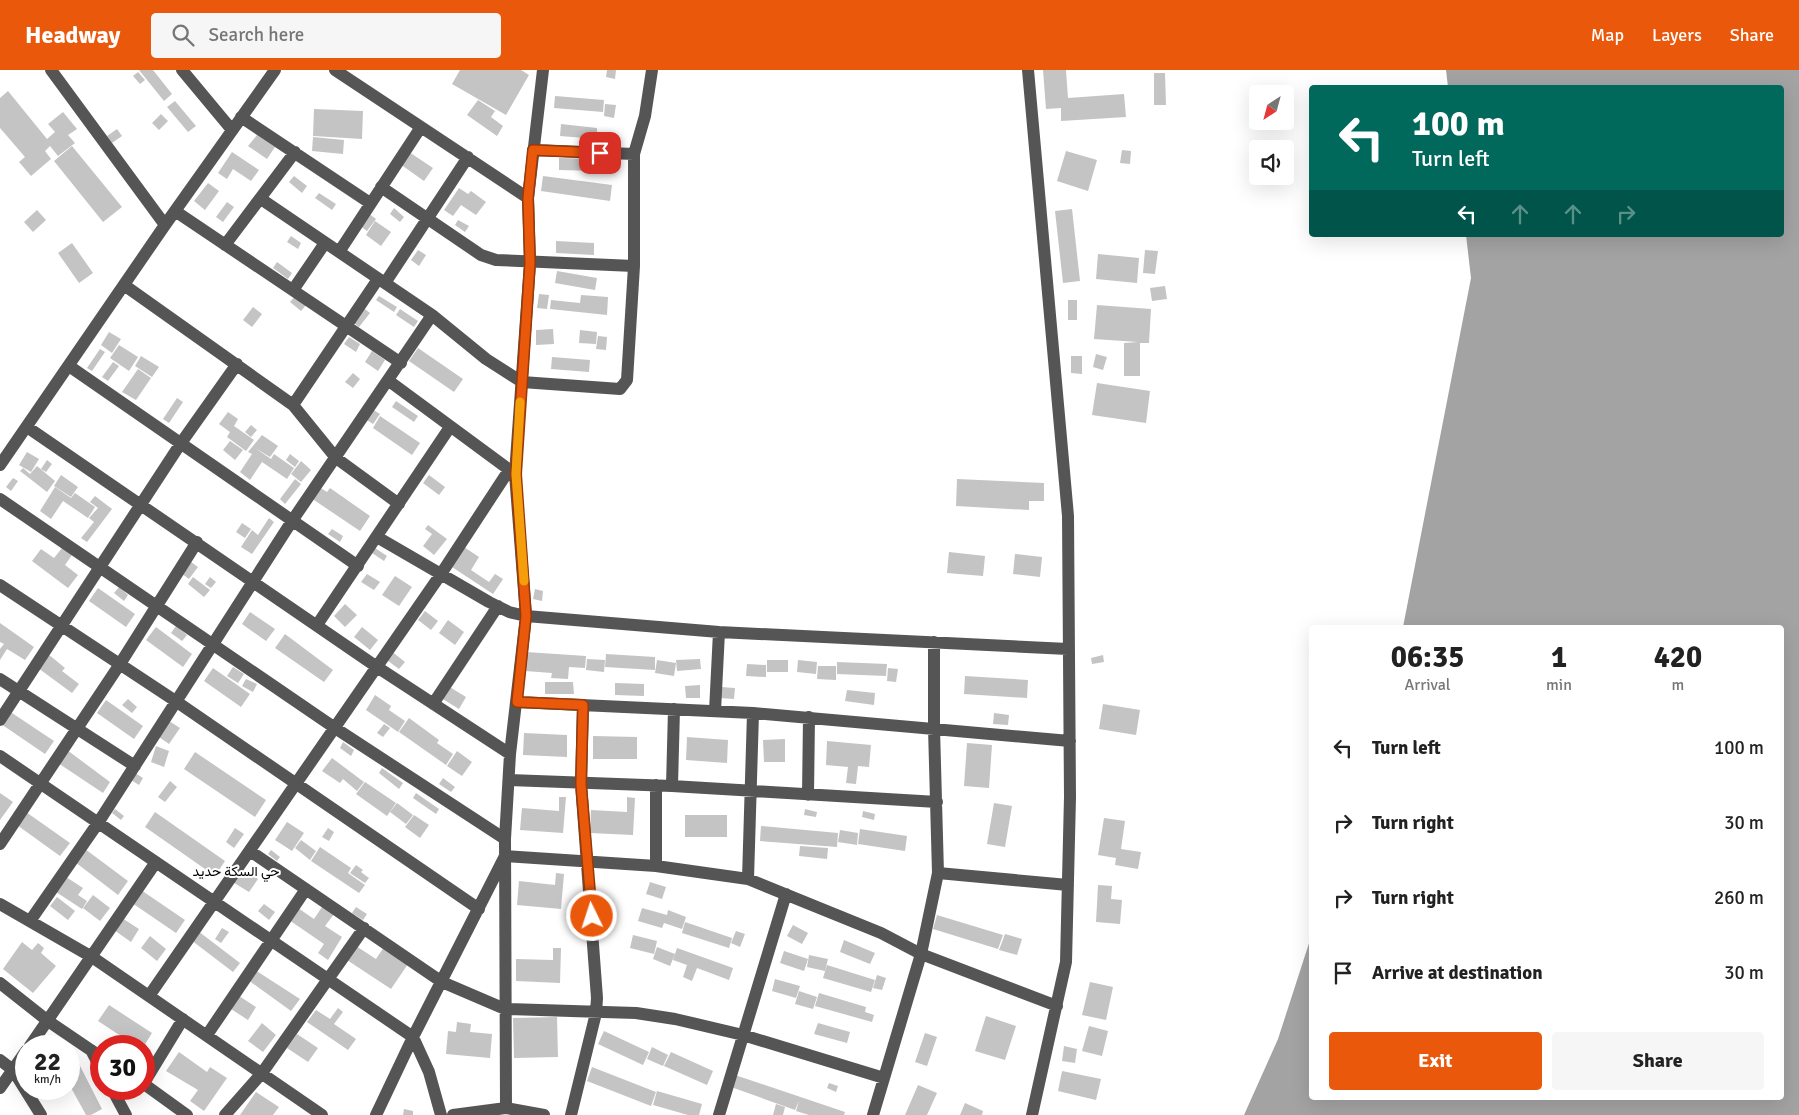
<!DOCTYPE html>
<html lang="en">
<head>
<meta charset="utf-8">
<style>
	:root { --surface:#fff; --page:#f6f6f6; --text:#222; --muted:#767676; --accent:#ea580c }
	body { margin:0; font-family:Signika,Vazirmatn,sans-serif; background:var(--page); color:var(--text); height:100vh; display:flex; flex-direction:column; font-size:19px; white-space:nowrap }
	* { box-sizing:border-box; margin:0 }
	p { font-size:16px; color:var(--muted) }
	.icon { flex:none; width:28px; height:28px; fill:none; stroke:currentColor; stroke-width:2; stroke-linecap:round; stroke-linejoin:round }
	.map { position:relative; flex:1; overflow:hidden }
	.side { position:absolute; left:1309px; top:555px; width:475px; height:475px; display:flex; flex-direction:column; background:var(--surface); border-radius:5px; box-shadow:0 5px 20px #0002 }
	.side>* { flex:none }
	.top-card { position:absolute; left:1309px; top:15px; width:475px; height:152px; border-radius:5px; box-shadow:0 5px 20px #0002; background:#00695c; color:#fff; overflow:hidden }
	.needle { width:32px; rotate:216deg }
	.buttons { position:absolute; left:1249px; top:15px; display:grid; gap:10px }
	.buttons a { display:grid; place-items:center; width:45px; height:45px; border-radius:5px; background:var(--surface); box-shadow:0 5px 20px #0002; font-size:25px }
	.speed { position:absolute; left:15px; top:965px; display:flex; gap:10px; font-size:25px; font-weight:700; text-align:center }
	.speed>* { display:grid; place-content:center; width:65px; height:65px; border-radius:50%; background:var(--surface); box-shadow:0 5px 20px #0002; line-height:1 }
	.speed small { font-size:12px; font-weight:400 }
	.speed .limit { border:8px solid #d22; background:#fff; color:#111 }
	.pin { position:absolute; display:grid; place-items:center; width:42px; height:42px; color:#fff; margin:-21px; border-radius:10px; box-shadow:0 2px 8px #0006 }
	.me { position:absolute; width:55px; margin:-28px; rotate:356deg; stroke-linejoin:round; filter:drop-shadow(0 0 4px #0008) }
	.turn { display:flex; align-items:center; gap:18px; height:105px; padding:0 20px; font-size:22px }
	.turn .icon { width:65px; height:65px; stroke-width:2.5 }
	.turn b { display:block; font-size:35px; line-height:42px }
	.lanes { display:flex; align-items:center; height:48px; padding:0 20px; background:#0003; justify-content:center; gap:25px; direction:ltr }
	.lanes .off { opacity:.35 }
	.eta { display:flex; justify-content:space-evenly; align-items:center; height:85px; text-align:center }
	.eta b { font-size:30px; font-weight:800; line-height:35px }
	.button { display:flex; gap:10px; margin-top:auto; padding:10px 20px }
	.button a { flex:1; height:58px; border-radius:5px; background:var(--accent); color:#fff; font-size:20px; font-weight:800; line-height:58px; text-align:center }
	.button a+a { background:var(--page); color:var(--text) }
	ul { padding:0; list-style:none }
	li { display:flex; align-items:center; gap:15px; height:75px; padding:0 20px }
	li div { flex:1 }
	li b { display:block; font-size:19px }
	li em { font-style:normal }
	header { display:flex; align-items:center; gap:30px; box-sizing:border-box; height:70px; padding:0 25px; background:var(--accent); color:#fff }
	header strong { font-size:24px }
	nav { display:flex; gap:28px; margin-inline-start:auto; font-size:18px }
	.search { width:350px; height:45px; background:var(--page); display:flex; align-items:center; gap:12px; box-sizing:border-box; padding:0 18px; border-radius:5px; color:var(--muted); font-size:19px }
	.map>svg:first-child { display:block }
	.water { fill:#a3a3a3 }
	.building { fill:#c4c4c4 }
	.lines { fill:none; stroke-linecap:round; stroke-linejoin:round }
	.minor { stroke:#555; stroke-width:12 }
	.route-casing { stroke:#983908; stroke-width:12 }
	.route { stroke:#ea580c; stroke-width:9 }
	.slow { stroke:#f59e0b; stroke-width:9 }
	.labels { text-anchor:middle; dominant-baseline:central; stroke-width:4; stroke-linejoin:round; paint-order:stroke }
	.neighbourhood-label { font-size:14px; fill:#000; stroke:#fff }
</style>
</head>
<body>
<header>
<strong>Headway</strong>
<div class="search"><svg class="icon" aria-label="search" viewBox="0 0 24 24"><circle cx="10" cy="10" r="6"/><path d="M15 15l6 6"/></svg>Search here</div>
<nav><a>Map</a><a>Layers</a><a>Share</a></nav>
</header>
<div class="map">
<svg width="1799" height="1045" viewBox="0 0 1799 1045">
	<rect width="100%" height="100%" fill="#fff"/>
	<path class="water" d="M1446,0h353v1045h-555l34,-76 33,-102v161h470v-470l-378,-1 68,-349 -5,-43h315v-147l-333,-1z"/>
	<path class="building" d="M139,0h14l19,24 -8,7z
		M460,0h61l8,5 -23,40 -54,-31z
		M607,0h9l-1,9 -9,-2z
		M1043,0h23l2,28 56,-4 2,23 -65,4v-13l-15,1z
		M138,2l7,8 -5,4 -7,-8z
		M1154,3h11l1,32h-12z
		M8,21l39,48 8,-7 -7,-8 15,-12 14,17 -9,6 7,8 -17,13 -8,-10 -5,5 6,8 -20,17 -12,-14 6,-5 -25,-29v-30z
		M555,26l49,4 -1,12 -49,-4z
		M478,30l17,11 -4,6 12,9 -6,10 -30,-21z
		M175,31l21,25 -8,6 -21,-25z
		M605,34l11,1 -2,13 -10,-2z
		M314,39l49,2 -1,28 -49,-3z
		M161,44l7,7 -9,9 -7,-7z
		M561,54l36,4v11l-37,-3z
		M117,59l5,7 -10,7 -5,-7z
		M257,65l18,12 -8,12 -19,-13z
		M313,67l31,3 -1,14 -31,-3z
		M72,76l50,61 -19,15 -49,-61z
		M1122,80l9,1 -1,13 -10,-1z
		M1066,81l31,9 -9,31 -31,-10z
		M232,82l27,18 -8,11 -18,-12 -6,10 -9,-6z
		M409,82l24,16 -9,13 -24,-17z
		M559,88l37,1v12l-37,-1z
		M294,106l13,10 -5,7 -13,-11z
		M543,106l69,9 -2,16 -69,-10z
		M208,113l11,8 -14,19 -11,-9z
		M459,118l9,6 3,-3 15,11 -10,13 -15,-10 -8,11 -9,-6z
		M319,123l17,11 -4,6 -17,-12z
		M227,132l7,5 -11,15 -7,-5z
		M394,138l10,9 -4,5 -10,-8z
		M1072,139l8,72 -17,2 -8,-72z
		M37,140l9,10 -13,12 -9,-10z
		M368,143l8,6 -9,12 -8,-6z
		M458,150l11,6 -4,6 -10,-7z
		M375,151l16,11 -10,14 -15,-11z
		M291,166l10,7 -3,6 -11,-7z
		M556,171l38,2v12l-38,-2z
		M72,173l21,30 -14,10 -21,-30z
		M418,180l8,5 -7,11 -8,-6z
		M1145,180l13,1 -3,23 -12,-1z
		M1098,184l41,4 -2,25 -41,-4z
		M277,192l15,11 -4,6 -15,-11z
		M557,201l40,7 -2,12 -40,-7z
		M1165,216l2,13 -15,2 -2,-13z
		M539,224l10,1 -2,14 -10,-1z
		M296,225l11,9 -6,7 -11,-9z
		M581,225l27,2 -1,18 -57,-6 1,-9 29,3z
		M379,226l18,11 -3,5 -18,-12z
		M1068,230h9v20h-9z
		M1097,235l54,4 -2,34h-9v33h-16v-33l14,-1 -44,-3z
		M361,236l9,7 -11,14 -9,-7z
		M253,237l9,7 -10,13 -9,-7z
		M400,239l18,12 -4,6 -18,-12z
		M553,259l1,15 -18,1v-15z
		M580,260l17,2 -1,12 -17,-1z
		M109,262l12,7 -9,14 -11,-8z
		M598,266l9,1 -1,13 -10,-1z
		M349,267l11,7 -4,8 -12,-8z
		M119,275l19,12 -9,14 -19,-13z
		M418,278l45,31 -9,13 -45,-31z
		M100,279l5,3 -13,19 -5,-3z
		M372,281l13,9 -7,11 -13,-9z
		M1096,284l11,3 -4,13 -10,-3z
		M141,286l18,11 -7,10 -17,-11z
		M1071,286h11v18l-11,-1z
		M552,287l38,3 -1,12 -38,-3z
		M113,292l6,4 -11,15 -6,-4z
		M138,299l13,9 -15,22 -14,-8z
		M353,303l7,6 -7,9 -8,-6z
		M1097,313l53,8 -4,32 -54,-8z
		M177,328l6,4 -14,21 -6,-4z
		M396,331l22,15 -4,6 -22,-15z
		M372,339l8,5 -7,10 -8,-5z
		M228,342l10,7 -4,7 20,14 -8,11 -19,-14 3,-5 -11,-8z
		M380,346l40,27 -8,12 -39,-27z
		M251,355l6,5 -6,7 -6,-5z
		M262,365l16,11 -8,11 -15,-9 16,11 3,-5 20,14 -7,11 -25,-17 -12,18 -10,-8 12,-18 -4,-2z
		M230,371l13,9 -8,10 -12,-10z
		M27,382l12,7 -8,13 -12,-7z
		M290,384l9,7 -4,6 -9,-7z
		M47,390l5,4 -6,8 -5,-3z
		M301,391l10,9 -10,12 -10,-8z
		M37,396l18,15 -8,11 -27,-21 3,-3 7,6z
		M61,405l17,12 -7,10 -17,-11z
		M429,405l16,12 -6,8 -16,-12z
		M13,408l5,3 -7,10 -5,-4z
		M295,409l6,5 -16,20 -5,-5z
		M957,409l87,4v18h-15v9l-73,-4z
		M55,417l16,11 4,-5 20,14 -7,11 -25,-17 -12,18 -11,-8z
		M319,417l8,5 3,-4 40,28 -10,15 -49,-33z
		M95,426l17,13 -25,33 -6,-4 13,-16 -5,-4 9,-10 -8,-6z
		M269,448l5,4 -22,32 -11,-7 11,-17 6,5z
		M242,453l9,6 -6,9 -9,-6z
		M428,455l19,14 -13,16 -11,-9 9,-12 -7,-5z
		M332,459l11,7 -3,6 -12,-8z
		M464,477l15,10 -8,13 18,12 6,-8 8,5 -10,15 -44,-29z
		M62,478l10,7 -7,10 13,10 -10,13 -36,-27 9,-12 13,9z
		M375,478l12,8 -3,5 -12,-8z
		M949,482l36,4 -2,20 -36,-3z
		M1015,484l27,3 -2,20 -27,-3z
		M187,489l11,8 -9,12 -11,-8z
		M367,504l13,8 -6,8 -13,-8z
		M395,506l17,11 -13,19 -17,-11z
		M193,507l17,13 -6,7 -16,-13z
		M210,507l6,5 -5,6 -6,-4z
		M119,517l9,8 -4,6 -10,-8z
		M98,518l37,26 -9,13 -37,-26z
		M535,519l8,2 -1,10 -9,-2z
		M345,534l12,11 -12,12 -11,-11z
		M425,541l13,10 -7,9 -13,-10z
		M250,542l25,17 -9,12 -24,-17z
		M448,550l16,12 -9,13 -16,-12z
		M0,553l34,24 -9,13 -18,-11 -7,11v-11l4,-5 -4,-2z
		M176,556l11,9 -5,6 -11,-8z
		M156,557l36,27 -9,13 -37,-27z
		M362,557l16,13 -8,10 -16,-13z
		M285,564l48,36 -9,12 -49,-34z
		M390,580l15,12 -6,7 -15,-11z
		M526,582l60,4 -1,12 -16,-1 -1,12 -17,-1 1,-5 -27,-2z
		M48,584l17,14 -3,3 17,13 -7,9 -34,-25z
		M606,584l49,3v13l-50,-3z
		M1103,585l1,7 -12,2 -1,-6z
		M587,589l18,1 -1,12 -18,-2z
		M700,589l1,10 -24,2 -1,-11z
		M657,590l19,3 -2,13 -19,-3z
		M767,590h21v12h-21z
		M798,590l19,2 -1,12 -19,-2z
		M837,592l50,2 -1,12 -49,-2z
		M747,594l19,1v12l-20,-1z
		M818,596h18v14l-19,-1z
		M233,597l11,7 -6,9 -11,-7z
		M213,598l37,26 -9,13 -37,-26z
		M888,598l10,1 -2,13 -9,-1z
		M965,606l63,4 -1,18 -63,-4z
		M246,609l11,5 -4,8 -11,-6z
		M545,612h28l1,12h-29z
		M615,613l29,1v12l-29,-1z
		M700,615v13h-14l-1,-12z
		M448,616l18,11 -7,12 -18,-11z
		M721,617l14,1 -1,11 -14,-1z
		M847,620l28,3 -1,12 -29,-4z
		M375,625l16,11 -2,4 16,11 -7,11 -32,-22z
		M128,629l9,8 -5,6 -10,-8z
		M106,630l37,26 -9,13 -37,-26z
		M1103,634l37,6 -4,25 -37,-6z
		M9,641l45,30 -9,13 -44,-30z
		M994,643l15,2 -1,10 -15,-1z
		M409,648l30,22 -2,3 16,11 -7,11 -47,-33z
		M169,651l11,7 -11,16 -10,-7z
		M384,654l6,4 -7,9 -6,-4z
		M524,663l43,2v22l-44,-2z
		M593,666l44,1v22h-44z
		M687,667l41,3 -1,23 -41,-3z
		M785,669v23h-21l-1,-22z
		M827,671l44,4 -2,22 -11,-1 -2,18 -10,-1 2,-16 -22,-2z
		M343,672l11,8 -3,6 -11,-8z
		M967,673l25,2 -3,43 -25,-2z
		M156,676l13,5 -5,16 -13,-5z
		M67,680l43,32 -7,11 -45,-30z
		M457,681l15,11 -10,14 -15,-10z
		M195,682l71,48 -11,17 -71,-48z
		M332,688l32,24 -7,9 -14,-12 -3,4 -18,-12z
		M382,698l21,15 -4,6 -20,-16z
		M135,703l8,5 -4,7 -8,-5z
		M443,708l12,9 -4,5 -12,-8z
		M170,711l7,6 -12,15 -7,-5z
		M365,712l31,21 -9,13 -31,-22z
		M0,723l13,9 -13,18z
		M416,723l23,16 -3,5 -23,-16z
		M559,727h7l-3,36 -43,-3 2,-22 37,3z
		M627,727l8,1 -2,37 -43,-2 1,-23 36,2z
		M397,733l16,12 -7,9 -16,-12z
		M994,733l18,3 -7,41 -18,-3z
		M115,739l9,7 -3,4 -9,-7z
		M805,739l12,3 -1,5 -12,-2z
		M863,741l12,3 -1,6 -12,-3z
		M26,742l44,31 -10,13 -43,-31z
		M155,742l70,49 -10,15 -70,-49z
		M414,745l15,10 -9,13 -15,-11z
		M685,745h42v22h-42z
		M1104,748l21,3 -4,28 20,3 -3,17 -23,-4 1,-7 -18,-3z
		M287,752l17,11 -12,18 -17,-11z
		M761,756l77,7 -1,14 -77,-6z
		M235,758l9,6 -10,14 -8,-6z
		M328,758l6,4 -5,9 -7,-4z
		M860,759l47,7 -2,15 -47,-7z
		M840,760l18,3 -1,12 -19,-3z
		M301,770l15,11 -6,9 -15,-12z
		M800,776l28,2 -1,11 -28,-3z
		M320,777l31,21 -3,5 17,12 -6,8 -48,-32z
		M85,779l43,32 -10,14 -43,-33z
		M271,780l9,7 -3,4 -9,-7z
		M356,795l7,5 -2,2 8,6 -4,5 -15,-10z
		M240,798l18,11 -9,13 -18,-11z
		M556,803l8,1 -3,35 -44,-4 2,-24 36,4z
		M66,807l17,11 -5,7 9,6 -5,8 -26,-17z
		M650,812l16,5 -4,12 -16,-5z
		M1098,815l14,1 -1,13 11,1 -2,24 -24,-2z
		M141,820l44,30 -9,13 -44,-30z
		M93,825l17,13 -10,13 -17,-13z
		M57,827l18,14 -7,9 -18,-14z
		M264,834l11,8 -6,8 -11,-9z
		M322,837l12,7 -9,12 17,11 -14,23 -10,-7 6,-9 -35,-24 9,-12 16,11z
		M356,837l11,7 -4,6 -11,-7z
		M642,838l25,7 1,-5 18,7 -4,12 -18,-6 -2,5 -24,-7z
		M937,845l66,20 -5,14 -65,-20z
		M122,848l17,11 -8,13 -17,-12z
		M685,852l47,16 -3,10 -47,-15z
		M793,855l15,8 -6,11 -15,-8z
		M222,858l7,4 -8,11 -6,-4z
		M198,861l42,32 -7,9 -42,-32z
		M736,861l9,3 -5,13 -9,-4z
		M1005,864l17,5 -5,16 -18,-5z
		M633,865l24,6 -3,13 -24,-6z
		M150,866l16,13 -9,12 -16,-13z
		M844,870l31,13 -5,11 -30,-12z
		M22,872l10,8 6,-7 6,5 -3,5 15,13 -23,27 -30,-24z
		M356,876l20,13 8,-12 24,17 -17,25 -44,-29z
		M657,877l18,7 -5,12 -17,-7z
		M553,878h8l-1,35 -44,-2v-22l37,1z
		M677,878l56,20 -4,12 -32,-12 -5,13 -9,-4 4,-12 -14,-5z
		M784,881l24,8 -4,12 -24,-8z
		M809,885l19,4 -3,12 -18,-4z
		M827,895l48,15 -4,12 -48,-14z
		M255,900l45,29 -9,12 -43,-31z
		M877,905l9,3 -4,12 -9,-2z
		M775,909l25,7 -4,12 -24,-7z
		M1090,912l23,5 -7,33 -24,-5z
		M799,921l18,6 -4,12 -18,-5z
		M819,923l47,14 -1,5 9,3 -2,7 -57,-16z
		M239,926l17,11 -8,13 -17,-11z
		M109,935l43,28 -8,13h-8l-38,-25z
		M338,938l5,4 -9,12 22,15 -8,11 -41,-28 9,-12 14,9z
		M986,946l30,10 -11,34 -30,-9z
		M557,947l1,40 -44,1 -1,-40z
		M457,952l14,2 -1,8 22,2 -2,24 -44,-4 2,-23 8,1z
		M262,953l14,12 -13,17 -15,-11z
		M818,953l32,9 -3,11 -33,-9z
		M1089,956l19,5 -6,25 -20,-5z
		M604,961l45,21 -6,13 -45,-21z
		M925,963l12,4 -10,29 -12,-4z
		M297,964l21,14 -10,14 -21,-14z
		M1064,976l13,3 -2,14 -13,-2z
		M652,977l16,8 -5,11 -16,-7z
		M179,982l28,20 3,-5 17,11 -23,33 -14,-10 8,-11 -32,-19z
		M671,982l42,19 -6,14 -43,-19z
		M77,990l25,49 -11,6h-5l-17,-31v-20z
		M592,997l64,25 -5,14 -64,-25z
		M1062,1001l39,8 -5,21 -38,-9z
		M735,1005l110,37 -1,3h-35l-13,-4 3,-10 -4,9 -64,-23z
		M829,1013l9,3 -2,6 -9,-4z
		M918,1015l19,8 -10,22h-22z
		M657,1021l45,13 -3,11h-11l-35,-10z
		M256,1022l23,15 -6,8h-33z
		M965,1033l18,8 -1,4h-22z
		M776,1034l9,3 -2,8h-10z
		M404,1039l9,2v4h-10z"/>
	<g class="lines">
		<path class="minor" d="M51,0l114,155
			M182,0l50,60
			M335,0l193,128
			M1028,0l40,446 2,281 -4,165 -34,153
			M241,47l129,86
			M533,80l101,4
			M381,117l100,68 15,5 138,6
			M261,129l171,116 54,44 36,23 98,7 7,-9 7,-114v-112l11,-38 7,-46
			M175,141l226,152
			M225,175l70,-93
			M339,182l82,-125
			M385,213l83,-126
			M124,215l169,120 43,53 63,46
			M293,220l32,-47
			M69,296l289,200
			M389,311l126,93
			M293,335l85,-126
			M27,357l350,240 133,87
			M0,395l165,-240 110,-155
			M0,429l335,229 170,111
			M377,467l112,65 20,10 17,4 193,16 349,17
			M0,515l177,117 302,207
			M317,555l133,-198
			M0,609l135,87
			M517,632l236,11 317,28
			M433,634l65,-98
			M715,641l4,-79
			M0,650l181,-277 56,-79
			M0,686l413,281 16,35 12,43
			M509,710l163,6 2,-77
			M656,715v81
			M672,716l265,16
			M808,725l1,-78
			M0,774l120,-180 77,-122
			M250,781l192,131 63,27 131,4 39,6 68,16 141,43
			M938,803l130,12
			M748,809l5,-166
			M0,834l92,53 230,158
			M30,851l68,-98 194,-302 140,-206
			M0,913l48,38 53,36
			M149,926l292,-422 68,-104
			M207,965l99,-146
			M30,976l126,-184
			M91,980l10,19
			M0,990l13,10 28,45
			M144,1013l39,-64
			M144,1014l43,31
			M0,1018l26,-37
			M112,1019l14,26
			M506,1038l-1,-269 5,-85 16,-138 -11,-142 15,-211 -2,-65 15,-128
			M225,1045l37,-42 102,-145
			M376,1045l37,-78 92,-181 151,10 92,13 133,54 40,21 17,-81 -4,-145v-86
			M453,1045l53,-7 38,7
			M571,1045l25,-102 1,-15 -16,-214 2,-79
			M719,1045l67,-221
			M873,1045l48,-161 136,52"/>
	</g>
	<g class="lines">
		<defs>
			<path id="route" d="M592,846l-11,-132 2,-79 -66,-3 9,-86 -10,-142 14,-211 -2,-65 5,-48 67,3"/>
		</defs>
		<use href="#route" class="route-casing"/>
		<use href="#route" class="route"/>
		<path class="slow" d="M520,332l-4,72 8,107"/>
	</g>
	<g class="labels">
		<g class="neighbourhood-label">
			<text x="236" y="801">حي السكة حديد</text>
		</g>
	</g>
</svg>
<div class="buttons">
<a><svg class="needle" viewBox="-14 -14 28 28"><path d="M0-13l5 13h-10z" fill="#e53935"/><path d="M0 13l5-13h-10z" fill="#767676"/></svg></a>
<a><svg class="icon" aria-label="sound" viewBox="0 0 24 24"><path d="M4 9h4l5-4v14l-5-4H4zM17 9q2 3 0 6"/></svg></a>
</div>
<div class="speed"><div>22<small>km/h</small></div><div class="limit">30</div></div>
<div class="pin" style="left:600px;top:83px;background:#d93025"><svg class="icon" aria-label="arrive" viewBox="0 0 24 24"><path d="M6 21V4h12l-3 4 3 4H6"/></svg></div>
<svg class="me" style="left:592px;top:846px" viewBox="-20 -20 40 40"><circle r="17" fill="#ea580c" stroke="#fff" stroke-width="3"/><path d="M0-11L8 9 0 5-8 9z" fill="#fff"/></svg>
<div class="top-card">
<div class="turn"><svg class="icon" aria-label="left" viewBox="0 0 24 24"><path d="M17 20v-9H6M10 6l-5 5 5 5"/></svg><div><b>100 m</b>Turn left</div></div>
<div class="lanes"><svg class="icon" aria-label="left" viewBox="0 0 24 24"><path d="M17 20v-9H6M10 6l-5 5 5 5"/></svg><svg class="icon off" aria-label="ahead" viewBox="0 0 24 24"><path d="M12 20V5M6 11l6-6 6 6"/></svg><svg class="icon off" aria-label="ahead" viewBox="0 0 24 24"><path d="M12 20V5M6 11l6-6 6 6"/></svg><svg class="icon off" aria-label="right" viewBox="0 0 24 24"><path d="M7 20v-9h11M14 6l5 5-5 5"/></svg></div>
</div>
<section class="side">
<div class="eta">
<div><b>06:35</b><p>Arrival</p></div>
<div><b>1</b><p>min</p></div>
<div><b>420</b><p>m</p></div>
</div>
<ul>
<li><svg class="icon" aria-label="left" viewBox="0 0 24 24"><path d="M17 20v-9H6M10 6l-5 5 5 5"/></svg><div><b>Turn left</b></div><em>100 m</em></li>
<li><svg class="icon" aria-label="right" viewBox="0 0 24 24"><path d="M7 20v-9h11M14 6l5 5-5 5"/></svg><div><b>Turn right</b></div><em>30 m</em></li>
<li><svg class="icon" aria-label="right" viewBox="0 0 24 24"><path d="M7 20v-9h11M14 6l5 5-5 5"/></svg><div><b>Turn right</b></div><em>260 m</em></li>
<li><svg class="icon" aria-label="arrive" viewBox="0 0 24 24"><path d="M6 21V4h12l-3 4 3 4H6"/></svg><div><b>Arrive at destination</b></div><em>30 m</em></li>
</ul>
<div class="button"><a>Exit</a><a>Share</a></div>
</section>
</div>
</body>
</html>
